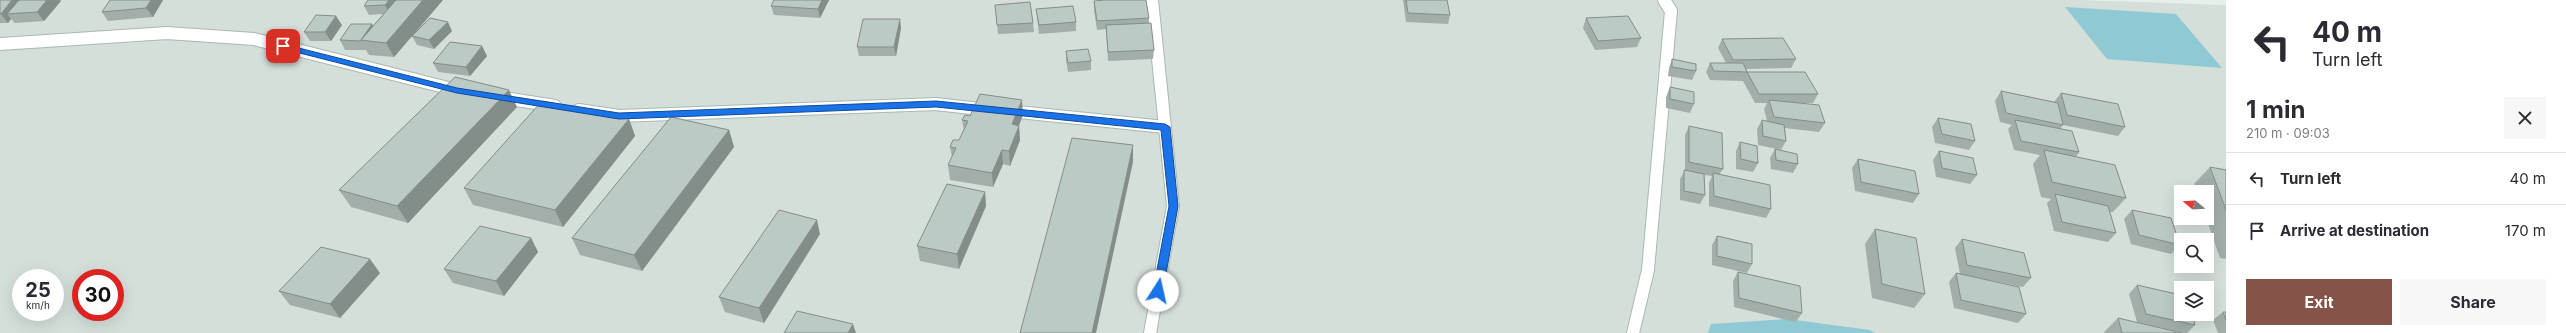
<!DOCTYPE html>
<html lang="en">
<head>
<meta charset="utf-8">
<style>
	:root { --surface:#fff; --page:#f7f7f7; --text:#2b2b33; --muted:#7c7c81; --line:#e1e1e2; --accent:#855347 }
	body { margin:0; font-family:Inter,sans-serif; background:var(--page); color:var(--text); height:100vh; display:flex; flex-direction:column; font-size:15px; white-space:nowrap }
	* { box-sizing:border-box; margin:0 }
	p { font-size:13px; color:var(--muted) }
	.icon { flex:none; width:22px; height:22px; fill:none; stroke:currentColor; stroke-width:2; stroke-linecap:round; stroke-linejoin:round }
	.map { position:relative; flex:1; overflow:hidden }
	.side { display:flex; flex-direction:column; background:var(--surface); width:340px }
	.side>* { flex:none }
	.banner { background:#fff; color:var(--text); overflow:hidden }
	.needle { width:26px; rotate:288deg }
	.fabs { position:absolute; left:2174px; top:185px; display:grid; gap:8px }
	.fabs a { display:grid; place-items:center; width:40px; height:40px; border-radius:0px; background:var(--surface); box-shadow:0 4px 16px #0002; font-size:20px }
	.speed { position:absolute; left:12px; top:269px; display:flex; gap:8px; font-size:20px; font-weight:700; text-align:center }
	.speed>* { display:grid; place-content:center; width:52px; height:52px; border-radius:50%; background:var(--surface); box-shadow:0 4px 16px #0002; line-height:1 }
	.speed small { font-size:10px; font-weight:400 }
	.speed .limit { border:6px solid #d22; background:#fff; color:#111 }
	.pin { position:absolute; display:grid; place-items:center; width:34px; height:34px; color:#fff; margin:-17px; border-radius:8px; box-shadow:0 2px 6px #0006 }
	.me { position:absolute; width:44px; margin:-22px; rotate:10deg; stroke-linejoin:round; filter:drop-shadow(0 0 3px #0008) }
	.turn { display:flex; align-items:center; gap:14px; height:84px; padding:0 20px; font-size:18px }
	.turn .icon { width:52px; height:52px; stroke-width:2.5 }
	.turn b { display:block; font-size:28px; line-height:34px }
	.round { display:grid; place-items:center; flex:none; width:42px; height:42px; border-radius:0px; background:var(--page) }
	.headline { display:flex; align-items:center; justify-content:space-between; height:68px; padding:0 20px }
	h1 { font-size:24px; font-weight:700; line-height:30px }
	.action { display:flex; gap:8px; margin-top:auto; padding:8px 20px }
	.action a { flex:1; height:46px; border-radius:0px; background:var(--accent); color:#fff; font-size:16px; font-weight:700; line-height:46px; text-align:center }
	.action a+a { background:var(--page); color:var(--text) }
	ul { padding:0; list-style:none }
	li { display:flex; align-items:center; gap:12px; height:52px; padding:0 20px; border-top:1px solid var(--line) }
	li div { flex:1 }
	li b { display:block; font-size:15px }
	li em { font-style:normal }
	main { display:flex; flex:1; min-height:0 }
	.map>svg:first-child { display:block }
	.built { fill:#d4dfda; fill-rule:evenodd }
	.water { fill:#8ec9d4 }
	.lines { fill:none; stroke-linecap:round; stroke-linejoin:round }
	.street-casing { stroke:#a8b8b2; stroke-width:14 }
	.street { stroke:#fff; stroke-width:12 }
	.wall { fill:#a1aea9 }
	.shaded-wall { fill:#838d89 }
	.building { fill:#bbcac4; stroke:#838d89 }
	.route { fill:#1a73e8; stroke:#114b97 }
</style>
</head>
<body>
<main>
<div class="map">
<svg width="2226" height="333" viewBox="0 0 2226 333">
	<rect width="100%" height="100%" fill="#e6efeb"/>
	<path class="built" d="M0,0h2079l147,5v328h-2226zM2181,192h26v26h-26zM2181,240h26v26h-26zM21,278h34v34h-34zM81,278h34v34h-34zM2181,288h26v26h-26z"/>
	<path class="water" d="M2065,7l111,7 46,54 -115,-9z
		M1787,319l83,11 5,3h-167l3,-9z"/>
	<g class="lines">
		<defs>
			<path id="street" d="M0,44l167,-11 87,6 206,52
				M498,97l57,9
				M579,110l40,6 317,-12 53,6
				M1008,111l157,16
				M1150,333l23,-127 -21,-206
				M1633,333l15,-63 23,-259 -7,-11"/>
		</defs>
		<use href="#street" class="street-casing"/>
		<use href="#street" class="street"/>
	</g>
	<path class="wall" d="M0,0l61,1 -17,20 -29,2 -4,-4 -3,4h-8z
		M110,0h53l-10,17 -45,4 -6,-9z
		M443,0l-28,33 37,-2 -18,18 -17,-4 -5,-9 -18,21 -25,-2 -3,-5h-21l-5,-10 32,-16 1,2 10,-12 -14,1 -5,-9z
		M774,0h55l-9,18 -46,-3 -3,-9z
		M1403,0h44l3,15 -2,9 -42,-2z
		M1094,1l55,17v5l5,27 -1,9 -45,2 -2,-32 -9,1 -3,-20z
		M995,5l38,18 1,9 -36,2z
		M1036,9l40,13v9l-37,3z
		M1586,18l55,20 -4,9 -42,3 -12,-22z
		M342,25l-11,16h-21l-6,-9z
		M901,28l-5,28h-37l-2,-9z
		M1722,39l74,20 -5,9 -45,1 1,3 71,22 -5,9h-14l26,20 -6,9 -34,-4 1,13 -5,9 -23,-5 -1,-16 5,-9 5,1 -3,-12 3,-6h-12l-12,-22 -33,-1 -4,-8 4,-9h16l-8,-15z
		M482,46l5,10 -17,20 -32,-4 -5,-9z
		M1066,51l25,10v9l-23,2 -2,-12z
		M1672,59l24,12 -4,9 -24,-4 1,-8z
		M1670,87l24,17 -4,9 -24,-5v-11z
		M2001,91l53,11 7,-9 64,34 -7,9 -55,-11 -3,4 19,23 -3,5 50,41 -13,14h-3l6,21 -8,9 -54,-11 -7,-28 4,-4 -10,-2 -8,-33 7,-9 -26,-5 -6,-21 4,-4 -12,-3 -5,-21z
		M517,107l-109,116 -57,-16 -12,-17z
		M1023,115l-4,11 1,14 -10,26 -7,-2 -10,23 -43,-7 -2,-15 4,-8 -2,-10 9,-7 5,-9 -2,-11 8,-4z
		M1938,118l37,23 -6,9 -34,-7 -3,-16z
		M629,119l6,17 -72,91 -90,-22 -9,-17z
		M1689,126l34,43 -4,6 52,34 -5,9 -57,-12v-23l3,-7 -8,-1 1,20 -5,9 -20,-4v-21l5,-9v-35z
		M729,130l5,17 -92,124 -62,-16 -8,-17z
		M1740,142l18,21 -5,9 -17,-3v-18z
		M1775,149l23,15 -5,9 -22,-4 -1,-11z
		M1939,151l38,24 -7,9 -34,-7 -3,-17z
		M1858,159l61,35 -6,9 -58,-12 -3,-23z
		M2210,167l16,3v89l-6,-1 -14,-40h1v-26h-10l-3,-8z
		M985,192l1,14 -27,63 -39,-8 -3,-15z
		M2132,210l48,35 -9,9 -40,-10 -7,-25z
		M1875,229l50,65 -11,14 -42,-10 -7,-54z
		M820,234l-56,89 -39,-11 -6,-15z
		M1717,236l35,28 -5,9 -35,-8v-20z
		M531,238l7,14 -34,44 -51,-13 -9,-14z
		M1962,239l69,39 -8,9 -63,-13 -5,-26z
		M1738,272l64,41 -6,9 -62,-15 -1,-26z
		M380,273l-40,45 -50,-13 -11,-14z
		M1956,273l70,41 -8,9 -64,-15 -5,-26z
		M2137,285l58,40 -8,8h-4l-46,-11 -8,-28z
		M2223,312h3v21h-8l-5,-13z
		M2118,318l64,15h-78v-1z"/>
	<path class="shaded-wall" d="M12,0h12l-17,14 4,5 -3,4 -7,-9z
		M47,0h13l1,1 -17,20 -7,-9z
		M151,0h12l-10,17 -7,-9z
		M389,0h10l-9,14 -5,-9z
		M423,0h20l-49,57 -8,-14z
		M822,0h7l-9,18 -2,-9z
		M336,16l6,9 -11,16 -6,-9z
		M900,19l1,9 -5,28 -2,-9z
		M448,22l4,9 -18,18 -5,-9z
		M372,24l5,9 -16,7z
		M482,46l5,10 -17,20 -4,-9z
		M509,90l8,17 -109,116 -11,-17z
		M1022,100l1,15 -10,24 -1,-15z
		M629,119l6,17 -72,91 -8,-17z
		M1019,126l1,14 -10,26 -1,-15z
		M729,130l5,17 -92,124 -8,-16z
		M1133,145v17l-37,171h-4z
		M1002,150l1,14 -10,23 -1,-14z
		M985,192l1,14 -27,63 -2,-15z
		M817,220l3,14 -56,89 -5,-15z
		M531,238l7,14 -34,44 -8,-15z
		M370,259l10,14 -40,45 -10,-14z
		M853,324l3,9h-8z"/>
	<path class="building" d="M0,0h12l-11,14h-1z
		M19,0h28l-10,12 -30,2z
		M110,0h41l-5,8 -44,4z
		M368,0h21l-4,5 -21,1z
		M396,0h27l-37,43 -25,-3z
		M774,0h48l-4,9 -47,-3z
		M1104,0h42l3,18 -52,3 -3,-20z
		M1406,0h41l3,15 -42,-2z
		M1030,2l3,21 -36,2 -2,-20z
		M1073,6l3,16 -37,3 -3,-16z
		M316,15l20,1 -11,16h-21z
		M1628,16l13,22 -43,3 -12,-23z
		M430,18l18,4 -19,18 -17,-4z
		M863,19h37l-6,28h-37z
		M1151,23l3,27 -46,2 -2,-27z
		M351,24h21l-11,16v1l-21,-1z
		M1783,38l13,21 -63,1 -11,-21z
		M450,42l32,4 -16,21 -33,-4z
		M1088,49l3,12 -23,2 -2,-12z
		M1672,59l24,5v7l-24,-4z
		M1710,63h33l4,9 -33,-1z
		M1747,72h58l13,22h-59z
		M455,77l54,13 -112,116 -58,-16z
		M1670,87l24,5v12l-24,-5z
		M2001,91l57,12 5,22 -57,-12z
		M2061,93l57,11 7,23 -58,-12z
		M980,94l42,6 -10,24 7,2 -10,25 -7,-1 -10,23 -44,-8 8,-17 -6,-1 3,-7h6l9,-19 -6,-1 3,-5 5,1z
		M1769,100l50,5 6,18 -51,-6z
		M542,101l87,18 -74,91 -91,-22z
		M671,117l58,13 -95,125 -62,-17z
		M1938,118l33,6 4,17 -33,-7z
		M1762,120l22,5 2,16 -23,-5z
		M2015,120l57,11 7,21 -58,-11z
		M1689,126l33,7 1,36 -34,-7z
		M1072,138l61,7 -41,188h-72z
		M1740,142l17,4 1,17 -17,-4z
		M1775,149l22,5 1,10 -22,-4z
		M2044,150l71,15 11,33 -74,-16z
		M1939,151l34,7 4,17 -35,-7z
		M1858,159l57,12 4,23 -58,-12z
		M2210,167l16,3v40z
		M1684,170l20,4 1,21 -21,-4z
		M1713,173l57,12 1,24 -57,-13z
		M947,184l38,8 -28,62 -40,-8z
		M2055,194l53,12 8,27 -54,-11z
		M779,210l38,10 -58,88 -40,-11z
		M2132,210l39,8 9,27 -41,-10z
		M480,226l51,12 -35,43 -52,-12z
		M1875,229l41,9 9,56 -43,-10z
		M1717,236l35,8v20l-35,-8z
		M1962,239l62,14 7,25 -64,-13z
		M321,247l49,12 -40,45 -51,-13z
		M1738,272l62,14 2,27 -63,-15z
		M1956,273l63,14 7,27 -65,-14z
		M2137,285l44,10v19h11l3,11 -49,-11z
		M797,311l56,13 -5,9h-64z
		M2223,312h3v8z
		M2118,318l64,15h-60z"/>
	<path class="route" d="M283,44l174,44 162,25 317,-12 229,23 5,3 8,79 -15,85 -5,4 -5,-4 16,-85 -8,-76 -225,-23 -317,12 -162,-26 -177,-45 -1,-2z"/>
</svg>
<div class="fabs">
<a><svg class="needle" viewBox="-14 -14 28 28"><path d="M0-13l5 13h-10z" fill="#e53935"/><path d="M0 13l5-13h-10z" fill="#7c7c81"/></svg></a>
<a><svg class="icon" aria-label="search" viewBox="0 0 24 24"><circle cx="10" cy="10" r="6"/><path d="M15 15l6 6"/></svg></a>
<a><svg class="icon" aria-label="layers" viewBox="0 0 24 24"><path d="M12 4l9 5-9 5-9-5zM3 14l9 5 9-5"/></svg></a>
</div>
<div class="speed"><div>25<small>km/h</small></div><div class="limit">30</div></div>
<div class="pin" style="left:283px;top:46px;background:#d93025"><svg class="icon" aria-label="arrive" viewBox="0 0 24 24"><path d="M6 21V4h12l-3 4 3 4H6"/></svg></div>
<svg class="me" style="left:1158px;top:291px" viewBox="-20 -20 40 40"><circle r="19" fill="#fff"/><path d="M0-13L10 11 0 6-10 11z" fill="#1a73e8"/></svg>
</div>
<section class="side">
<div class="banner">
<div class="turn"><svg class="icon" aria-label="left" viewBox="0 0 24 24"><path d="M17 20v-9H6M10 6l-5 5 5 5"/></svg><div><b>40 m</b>Turn left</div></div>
</div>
<div class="headline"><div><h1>1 min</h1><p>210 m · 09:03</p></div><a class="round"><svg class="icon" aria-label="close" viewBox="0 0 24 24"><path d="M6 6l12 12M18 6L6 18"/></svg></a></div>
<ul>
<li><svg class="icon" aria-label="left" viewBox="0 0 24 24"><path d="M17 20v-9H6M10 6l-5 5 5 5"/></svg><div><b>Turn left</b></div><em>40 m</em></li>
<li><svg class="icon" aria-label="arrive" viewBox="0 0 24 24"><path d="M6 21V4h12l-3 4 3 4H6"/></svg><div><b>Arrive at destination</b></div><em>170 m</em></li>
</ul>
<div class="action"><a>Exit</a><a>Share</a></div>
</section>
</main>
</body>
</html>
